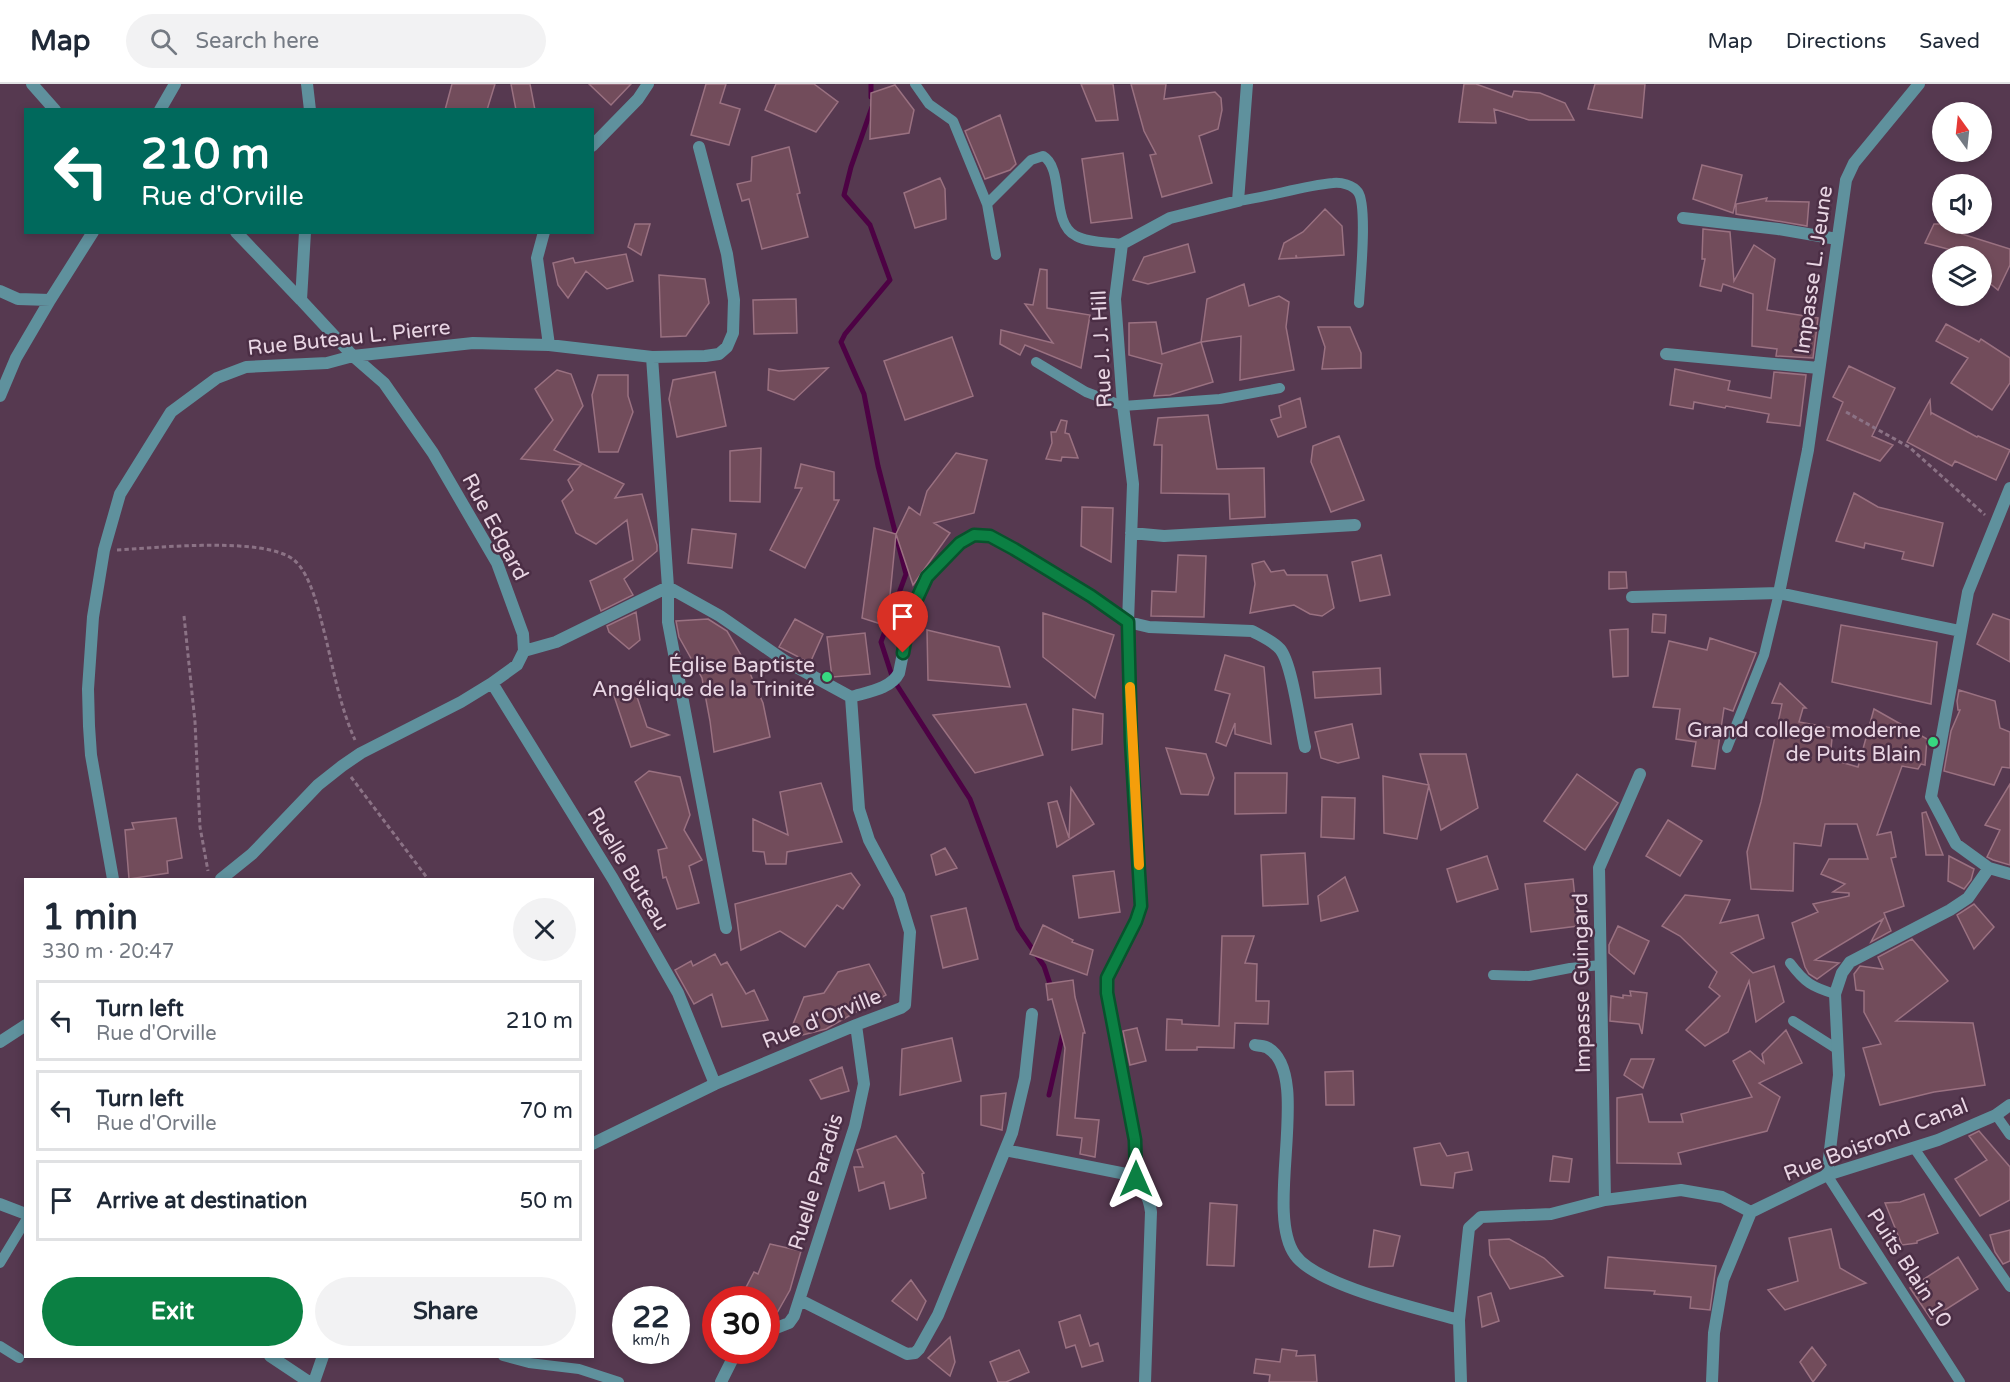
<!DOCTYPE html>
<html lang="en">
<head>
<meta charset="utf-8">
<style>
	:root { --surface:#fff; --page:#f2f2f3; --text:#1f2937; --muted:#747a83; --line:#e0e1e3; --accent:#0b8043 }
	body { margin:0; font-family:"Varela Round",sans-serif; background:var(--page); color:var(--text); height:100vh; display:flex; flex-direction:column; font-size:22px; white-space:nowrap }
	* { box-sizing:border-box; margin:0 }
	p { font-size:20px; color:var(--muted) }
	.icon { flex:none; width:33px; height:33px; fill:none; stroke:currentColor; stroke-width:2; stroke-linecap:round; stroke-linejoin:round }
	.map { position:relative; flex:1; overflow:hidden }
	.details { position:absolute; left:24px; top:794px; width:570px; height:480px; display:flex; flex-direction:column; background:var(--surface); border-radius:0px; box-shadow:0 3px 9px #0003 }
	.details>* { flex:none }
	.guide { position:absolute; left:24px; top:24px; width:570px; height:126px; border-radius:0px; box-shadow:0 3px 9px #0003; background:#00695c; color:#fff; overflow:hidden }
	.needle { width:39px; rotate:345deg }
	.controls { position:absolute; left:1932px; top:18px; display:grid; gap:12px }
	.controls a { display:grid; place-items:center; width:60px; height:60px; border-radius:50%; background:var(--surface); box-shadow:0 3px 9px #0003; font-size:30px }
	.speed { position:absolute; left:612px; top:1202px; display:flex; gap:12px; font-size:30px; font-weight:700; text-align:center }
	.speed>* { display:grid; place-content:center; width:78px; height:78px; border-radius:50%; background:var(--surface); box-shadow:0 3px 9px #0003; line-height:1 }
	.speed small { font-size:15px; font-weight:400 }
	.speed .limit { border:9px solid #d22; background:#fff; color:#111 }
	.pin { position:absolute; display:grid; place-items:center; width:51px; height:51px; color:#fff; margin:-62px -26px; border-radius:50% 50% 50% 0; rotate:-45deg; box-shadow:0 0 6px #0007 }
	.pin .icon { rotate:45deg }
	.me { position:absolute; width:66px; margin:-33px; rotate:0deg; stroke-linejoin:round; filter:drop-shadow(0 0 4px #0008) }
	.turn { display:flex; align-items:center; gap:21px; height:126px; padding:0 18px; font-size:27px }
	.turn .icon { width:78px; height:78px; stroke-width:2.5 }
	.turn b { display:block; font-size:42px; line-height:51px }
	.round { display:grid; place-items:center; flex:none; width:63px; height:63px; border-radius:32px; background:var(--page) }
	.headline { display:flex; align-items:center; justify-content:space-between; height:102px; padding:0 18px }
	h1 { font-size:36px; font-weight:800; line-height:45px }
	.action { display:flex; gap:12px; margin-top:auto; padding:12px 18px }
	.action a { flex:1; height:69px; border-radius:36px; background:var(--accent); color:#fff; font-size:24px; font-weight:800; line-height:69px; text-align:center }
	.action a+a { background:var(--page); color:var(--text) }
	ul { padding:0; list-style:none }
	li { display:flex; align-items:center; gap:18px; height:81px; margin:0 12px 9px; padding:0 6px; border:3px solid var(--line); border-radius:0px }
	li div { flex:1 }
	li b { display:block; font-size:22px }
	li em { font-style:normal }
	header { display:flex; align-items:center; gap:36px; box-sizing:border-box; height:84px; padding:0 30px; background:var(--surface); border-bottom:2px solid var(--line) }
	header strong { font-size:28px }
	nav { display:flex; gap:33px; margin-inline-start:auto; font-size:21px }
	.search { width:420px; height:54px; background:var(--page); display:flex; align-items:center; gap:15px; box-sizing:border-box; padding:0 21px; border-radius:33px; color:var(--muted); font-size:22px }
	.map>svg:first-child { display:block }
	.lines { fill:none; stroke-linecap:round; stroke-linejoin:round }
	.stream { stroke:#4d0244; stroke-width:5 }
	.building { fill:#724c5b; stroke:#9a7181; stroke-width:1.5 }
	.path { stroke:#8b7285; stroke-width:3; stroke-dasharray:4.5 3; stroke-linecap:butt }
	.service { stroke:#5f919d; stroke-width:10 }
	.minor { stroke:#5f919d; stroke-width:12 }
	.tertiary { stroke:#5f919d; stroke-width:12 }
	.route-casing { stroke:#07532c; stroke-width:15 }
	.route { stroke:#0b8043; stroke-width:10 }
	.slow { stroke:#f59e0b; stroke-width:10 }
	.poi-dot { fill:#37d880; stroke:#4b2e45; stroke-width:2 }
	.labels { text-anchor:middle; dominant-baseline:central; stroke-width:5; stroke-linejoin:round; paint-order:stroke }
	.street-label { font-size:21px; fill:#e9d6e4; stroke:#4b2e45 }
	.poi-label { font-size:21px; fill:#e9d6e4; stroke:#4b2e45; text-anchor:end }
</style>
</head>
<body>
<header>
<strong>Map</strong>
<div class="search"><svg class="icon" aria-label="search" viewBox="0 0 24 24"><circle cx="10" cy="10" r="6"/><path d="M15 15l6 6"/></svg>Search here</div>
<nav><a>Map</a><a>Directions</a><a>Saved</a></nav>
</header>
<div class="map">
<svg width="2010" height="1298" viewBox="0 0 2010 1298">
	<rect width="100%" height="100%" fill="#563950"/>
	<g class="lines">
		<path class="stream" d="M871,0v13
			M872,23l-21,60 -7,28 26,30 20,55 -45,54 -4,8 23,52 14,72 28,108 -25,68 12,37 77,120 48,129 26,38 8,24
			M1049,1011l14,-62"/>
	</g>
	<path class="building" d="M452,0h43l-8,26h-42z
		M511,0h19l5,26h-19z
		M589,0h42l-20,21z
		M706,0h20l-6,19 20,6 -11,36 -38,-10z
		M776,0h38l24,18 -22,30 -51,-22z
		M1081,0h32l5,36 -22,1z
		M1131,0h35l-2,15 51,-7 6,6 1,12 -4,19 -19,7 13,47 -50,14 -12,-42 6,-1 -12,-23z
		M1464,0h12l36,13 2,-6 26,2 25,10 9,17h-45l-35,-11 2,14 -37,-1z
		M1595,0h50l-3,34 -54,-9z
		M895,1l19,25 -5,23 -39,6 1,-46z
		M1000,31l16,49 -6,6 -25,9 -20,-48z
		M789,63l11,46 -3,1 11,43 -46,12 -13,-50 -7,2 -5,-17 14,-3 1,-24z
		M1123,69l9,65 -41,5 -9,-64z
		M1702,81l40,10 -9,38 -40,-14z
		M940,94l5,11 1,30 -31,9 -11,-35z
		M1767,114l-1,3 43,1 -2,24 -71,-12v-10z
		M1325,125l17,17 2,29 -47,3 -1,-3v3l-17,1 5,-16 19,-11z
		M635,140h15l-9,31 -13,-8z
		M1934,140h33l-5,10 48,15v16l-12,25 -16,-13v-21h-8l-49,-13z
		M1703,145l27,3 4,49 20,-36 21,14 -8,51 51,8 -5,40 -37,-2 1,-7 -25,-3 1,-52 -30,-10 -2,7 -21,-5 5,-27h-3z
		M1188,160l7,28 -47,12 -15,-4 11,-23z
		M626,170l7,27 -26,8 -21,-18 -18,27 -10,-13 -5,-22 20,-5 2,5z
		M1040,185l7,1v38l43,7 -9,53 -56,-23 -5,10 -20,-11 1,-14 52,13 -28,-39 8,1z
		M659,191l46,4 4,24 -23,33 -25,1z
		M1244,200l5,22 30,-10 10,6 -3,25 8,43 -54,10 1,-44 -40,6 6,-43z
		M796,215l1,34 -43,1 -1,-34z
		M1156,238l6,32 39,-12 12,40 -43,13 -16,1 8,-32 -33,-9v-32z
		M1946,240l33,18 2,-3 29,19v25l-18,27 -41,-27 17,-25 -32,-17z
		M1318,243h32l11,26v15l-39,1 3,-22z
		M952,253l21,59 -68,24 -21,-59z
		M1849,282l46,22 -23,48 21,9 -13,16 -53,-21 16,-38 -10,-5z
		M828,284l-34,32 -26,-10 1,-21 10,2z
		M1675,285l55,12 -2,9 43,8 3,-26 32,3 -6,51 -33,-4 2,-8 -43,-8 -1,2 -31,-6 -1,7 -23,-4z
		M557,286l14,4 12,32 -29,44 70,34 -9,14 27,-4 15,51v6l-33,28 9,16 -32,16 -11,-30 43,-21 -6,-40 -31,24 -20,-11 -14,-32 11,-11 -5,-10 13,-15 -60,-6 32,-39 -18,-31z
		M715,288l11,54 -49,11 -8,-38 4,-19z
		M598,291h30v21l5,16 -15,40h-19l-7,-57z
		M1300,314l6,29 -28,10 -7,-17 10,-3 -2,-11z
		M1930,316l1,14 1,-1 45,24 1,-1 32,14 -14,30 -41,-19 -3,5 -45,-24z
		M1208,331l9,54 47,-1 1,49 -35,2 -1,-25 -68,-1 1,-48h-8l4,-27z
		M1061,336l6,1 -2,12 4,1 9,24 -16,-1 -1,4 -15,-2 6,-16 -1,-11h5z
		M1339,352l25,64 -33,12 -20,-50 2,-16z
		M761,364l-1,54 -30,-1v-50z
		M956,369l31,7 -13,53 -40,10 16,10 -37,52 -17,-51 13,-27 11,8 7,-24z
		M801,380l33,8v28h5l-34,68 -35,-18 32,-62h-7z
		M1854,409l24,14 65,16 -10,43 -31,-7 2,-7 -39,-9 -1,5 -28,-7z
		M1082,423l31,1 -2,54 -30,-16z
		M874,444l22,6 -9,92 -25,-8z
		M692,445l44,5 -4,34 -44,-5z
		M1178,471l28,1 -2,61 -53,-1 1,-25 24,1z
		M1381,471l9,40 -30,6 -8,-39z
		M1264,477l7,11 13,-2 3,5h40l7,33 -12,8 -12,-2 -16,-9 -44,8 5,-29 -3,-20z
		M1609,488h17l1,16 -18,1z
		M636,528l4,28 -11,9 -20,-17 -2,-6z
		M1043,529l71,22 -19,63 -52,-41z
		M1653,530l13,1 -1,18 -13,-1z
		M1993,530l17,6v42l-33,-18z
		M708,535l19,12 18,31 18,41 7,34 -56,15 -4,-31 -8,-43 -23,-41 -3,-16z
		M795,535l28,15 -13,29 -31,-16z
		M1841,541l96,17 -6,62 -99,-22z
		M1628,545v47l-15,1 -3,-47z
		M927,546l72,17 11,40 -82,-7z
		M865,549l5,41 -38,3 -5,-40z
		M1710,554l46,15 -23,58 -9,-3 -9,61 -23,-3 4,-24 -20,-3 4,-30 -27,-2 16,-66 38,9z
		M1225,571l39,12 7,77 -36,-10v-11l-9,23 -10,-4 14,-48 -15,-4z
		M1380,584l1,26 -66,4 -2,-26z
		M1780,599l26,25h-3l-4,14 34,6 -3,31 28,8 16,-58 53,30 -2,26 -4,-1 -3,5 -16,-3 -25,69 14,-3 5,25 -5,1 13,48 -20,7 7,18 -20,11 12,-23 -68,41 24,3 -22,16 -8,-5 -4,-7 -13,-44 26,-11 -5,-8 36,-8v-3l-16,-1 12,-8 -24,-10 8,-15h39l-11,-35h-32l-4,22 -27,-3 -1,48 -42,-2 -4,-37 14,-50 21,-98 -10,-1z
		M633,601l14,42 22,8 -38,12 -18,-54z
		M1959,606l36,11 5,27 10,4v36l-8,-1 -8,18 -50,-14 7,-40 9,-21h-2l-1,-9z
		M1026,620l17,51 -68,18 -42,-58z
		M1073,625l30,5 -1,30 -30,6z
		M1352,640l7,34 -21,5 -17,-5 -6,-26z
		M1166,664l40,6 8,24 -6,17 -27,-1z
		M1420,670h46l12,54 -37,22z
		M649,687l31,6 10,38 -6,15 18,30 -13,6 10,37 -22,6 -11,-32 -3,1 -5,-28 9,-2 -32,-66z
		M1235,689h52l-1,40 -51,1z
		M1577,690l41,29 -33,47 -41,-29z
		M1383,692l46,9 -12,54 -33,-6z
		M821,699l21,59 -55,10 -1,12h-20l-2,-12 -11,-1v-32l35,16 -8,-43z
		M2010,700v81l-17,-5 -6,-3 13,-27 -15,-5z
		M1071,704l23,36 -37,23 -9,-44 9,-2 12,37z
		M1322,713l33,1 -1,41 -33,-2z
		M1926,728l17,43h-17l-4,-42z
		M176,734l6,40 -15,3 1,12 -39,6 -4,-49 9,-1 -2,-6z
		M1668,736l34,21 -22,35 -34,-20z
		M945,764l12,20 -21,7 -5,-20z
		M1305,769l3,51 -45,2 -2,-51z
		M1487,772l11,33 -41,13 -10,-33z
		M1949,772l25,13 -3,11 -7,9 -16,-8z
		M1114,787l6,41 -41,6 -6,-42z
		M851,789l9,12 -17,24 -6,-4 -32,42 -25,-16 -39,19 -6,-46z
		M1345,793l13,34 -37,10 -3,-25z
		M1573,795l5,47 -47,6 -6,-48z
		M1685,811l45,5 -10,23 38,-8 6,23 -33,15 22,20 21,-7 10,36 -28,20 -7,-41 -21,51 -23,14 -19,-16 34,-34 -11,-9 8,-15 -37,-36 -18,-10z
		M1974,820l20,23 -20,22 -17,-34z
		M966,824l12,51 -35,9 -12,-52z
		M1043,841l30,15 -1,2 21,8 -6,25 -57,-21z
		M1618,842l31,15 -15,33 -25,-21v-8z
		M1222,852h32l-9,27 12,1 -1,37h13l-1,23 -33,-1 -1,25 -37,-1v3h-31l1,-31 15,1v4l37,2z
		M1912,855l36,42 -52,40 77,2 12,62 -51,7 -54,13 -17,-57 18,-4 -17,-32v-21l-8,-1 -2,-16 6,-8 23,3 -5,-12z
		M715,870l6,11 6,-3 19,32 8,-4 14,30 -46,7 -10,-33 -18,10 -19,-34 16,-9 2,5z
		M869,880l17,31 -60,34 -39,10 17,-42 20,-4 14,-21z
		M1073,896l2,17 10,36h-2l-8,85 24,2 -4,37 -15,-3 2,-16 -25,-3 8,-87 -13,-49 -4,1 -2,-16z
		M1630,907l17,2 -5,41 -3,-10 -29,-3 1,-25 12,2v-3l8,1z
		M1137,944l9,33 -16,4 -7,-34z
		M1786,946l16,33 -43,20 21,14 -13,34 -89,22 3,11 -64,-1v-65l25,-4 7,28h34l-2,-8 71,-17 -19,-36 17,-10 14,12 -2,-9z
		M952,954l9,43 -61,14 2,-46z
		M1631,975h23l-11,29 -19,-13z
		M842,983l7,24 -28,8 -11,-19z
		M1353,987l1,34h-28l-1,-33z
		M1006,1009l-4,37 -21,-5v-29z
		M1979,1047l31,36v33l-30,16 -25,-37 32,-19 -18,-24z
		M896,1052l28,37 -2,1 4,24 -36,11 -6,-27 -25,9 -5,-24h9l-6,-17z
		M1440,1059l7,13 21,-4 4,18 -17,3 -2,15 -32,-3 -7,-37z
		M1553,1072l19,3 -3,23 -19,-1z
		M1924,1110l14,39 -21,8v2l-15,2 -17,-42 15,-1z
		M1210,1119l27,2 -3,61 -27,-1z
		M1831,1145l9,39 26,15 -81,27 -17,-20 30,-9 -9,-43z
		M1374,1146l26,6 -7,30 -24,1z
		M2010,1146v31l-7,3 -8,-12 -5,-17z
		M1509,1155l35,19 19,18 -53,13 -20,-34 -1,-15z
		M770,1160l31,7 -11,39 -17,30 -7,3v-24h-26l14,-27 4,2z
		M1608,1173l108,9 -6,44 -20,-2 1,-11 -37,-3 1,-3 -50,-3z
		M1958,1173l20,32 -47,30 -21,-31z
		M911,1196l15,21 -9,19 -25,-19z
		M1491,1209l8,28 -17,6 -4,-30z
		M1080,1231l10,31 8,-3 5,18 -21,6 -7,-22 -9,3 -7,-26z
		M950,1253l5,25 -5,14 -22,-18z
		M1812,1263l14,18 -13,17 -13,-20z
		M1282,1265l15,2 -1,5 19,-1 2,27h-48l1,-7 -16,-2 2,-14 24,3z
		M1019,1266l10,22 -23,10h-8l-8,-20z"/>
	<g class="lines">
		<path class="path" d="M1846,328l63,35 76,68
			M117,466c39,-2 147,-14 177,10 18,15 26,57 32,79 8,34 15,70 29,101
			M184,532l11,106 5,105 8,44
			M351,693l77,102"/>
		<path class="service" d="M915,0l14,20 24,17 34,83 44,-44 12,-4c22,12 7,68 33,80 13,7 32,6 46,8
			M1238,117c32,-4 63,-15 95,-18 8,-1 20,2 25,9 10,14 2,91 1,111
			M987,120l9,51
			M1036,278l50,30 37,14 97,-7 60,-11
			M1128,538l3,119 10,165
			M1727,664l37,-93 15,-62
			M1790,879c15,20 22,24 45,31
			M1493,891l36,1 41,-8 31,-3
			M1793,937l44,28
			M1996,1031l14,20
			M1914,1064l96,139
			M1827,1091l133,207
			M0,1179l26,-43
			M0,1262l19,12
			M503,1272l26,7 50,6 40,13"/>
		<path class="minor" d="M32,0l23,26
			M307,0l3,26
			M160,26l15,-26
			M592,62l46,-47 10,-15
			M1683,134l95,11 59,10
			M236,148l65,68
			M544,148l-7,26 12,87
			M0,207l18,8 32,1 43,-68
			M1666,270l153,14
			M652,273l16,230v35l58,306
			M0,312l16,-38 34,-58
			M2010,404l-42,104 -37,205 25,47 33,24 21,6
			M1131,449l33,3 191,-11
			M1779,509l29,-143 38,-270 8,-17 65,-79
			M1632,513l147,-4 181,38
			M1128,538l5,-138 -10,-78 -8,-107 7,-55 48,-26 68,-17 9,-117
			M524,567l32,-9 112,-55 52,29 65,45 66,36
			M492,599l121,196 65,114 37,91
			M113,795l-22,-124 -2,-29 -1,-37 5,-72 11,-67 16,-56 51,-82 46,-34 29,-11 81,-4 26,-7 120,-13 76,2 103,12 53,-1 14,-2 8,-7 6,-14 1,-33 -7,-46 -28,-107
			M221,795l31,-25 66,-69 24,-19 19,-13 100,-51 31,-19 25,-18 7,-14 -1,-17 -26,-71 -64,-110 -49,-70 -31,-27 -52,-56 4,-68
			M0,958l26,-17
			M1255,961c4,1 10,1 13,3 45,27 -5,163 27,207 22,31 126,54 164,65
			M592,1060l123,-60 141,-59 45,-17 4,-3 5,-73 -11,-36 -30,-56 -10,-31 -8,-112c16,-5 40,-8 48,-24l12,-59 16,-37 33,-34 14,-8 16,1 24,13 77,47 37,26 21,5 103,4c9,5 21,10 28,18 12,14 20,77 25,98
			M1005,1066l121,24c15,8 23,21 25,38l-6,170
			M1827,1091l12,-100 -4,-81 7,-21 8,-11 100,-52 18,-12 21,-30
			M1136,1095l-1,-39 -28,-147v-15l29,-57 5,-15
			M1605,1116l-6,-332 41,-94
			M0,1120l26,10
			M800,1216l107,54 8,-1 4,-4 19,-34 74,-182 13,-55 7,-64
			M766,1248l23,-9 5,-7 61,-190 9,-42 -8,-59
			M270,1272l39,26
			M314,1298l9,-26
			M721,1298l14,-28 4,-4
			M1461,1298l-2,-62 10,-92 12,-11 70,-3 54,-14 76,-10 41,7 29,15"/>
		<path class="tertiary" d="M1712,1298l2,-49 9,-53 28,-68 76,-37 111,-35 58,-25 14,-10"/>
	</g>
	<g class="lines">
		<defs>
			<path id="route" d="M903,569l7,-39 17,-37 33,-34 14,-8 16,1 24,13 77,47 37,26 3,119 10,165 -5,15 -29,57v15l28,147 1,39"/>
		</defs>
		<use href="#route" class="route-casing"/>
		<use href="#route" class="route"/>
		<path class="slow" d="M1130,603l9,178"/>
	</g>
	<g class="poi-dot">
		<circle cx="827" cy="593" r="6"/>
		<circle cx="1933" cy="658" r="6"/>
	</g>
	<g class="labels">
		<g class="street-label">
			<text transform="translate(1814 186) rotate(-82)">Impasse L. Jeune</text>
			<text transform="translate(349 254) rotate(-6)">Rue Buteau L. Pierre</text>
			<text transform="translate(1102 265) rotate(-93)">Rue J. J. Hill</text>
			<text transform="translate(495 443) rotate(62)">Rue Edgard</text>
			<text transform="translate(628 785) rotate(59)">Ruelle Buteau</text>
			<text transform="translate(1582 899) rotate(-91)">Impasse Guingard</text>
			<text transform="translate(822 935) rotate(-22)">Rue d'Orville</text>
			<text transform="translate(1876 1056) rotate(-21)">Rue Boisrond Canal</text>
			<text transform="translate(816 1098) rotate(-73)">Ruelle Paradis</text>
			<text transform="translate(1909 1184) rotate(57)">Puits Blain 10</text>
		</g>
		<g class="poi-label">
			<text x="815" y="581">Église Baptiste<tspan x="815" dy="24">Angélique de la Trinité</tspan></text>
			<text x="1921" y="646">Grand college moderne<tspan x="1921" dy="24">de Puits Blain</tspan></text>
		</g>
	</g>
</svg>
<div class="controls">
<a><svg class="needle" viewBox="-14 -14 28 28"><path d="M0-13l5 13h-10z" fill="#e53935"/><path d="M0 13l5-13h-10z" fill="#747a83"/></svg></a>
<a><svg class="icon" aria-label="sound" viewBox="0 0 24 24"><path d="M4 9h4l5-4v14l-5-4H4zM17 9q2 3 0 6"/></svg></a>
<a><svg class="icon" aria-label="layers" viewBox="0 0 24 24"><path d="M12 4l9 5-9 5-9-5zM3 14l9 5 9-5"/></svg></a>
</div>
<div class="speed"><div>22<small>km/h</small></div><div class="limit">30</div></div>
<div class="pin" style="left:903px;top:569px;background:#d93025"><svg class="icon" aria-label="arrive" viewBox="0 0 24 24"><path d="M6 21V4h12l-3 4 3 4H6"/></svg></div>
<svg class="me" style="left:1136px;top:1095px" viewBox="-20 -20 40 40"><path d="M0-17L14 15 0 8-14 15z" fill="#0b8043" stroke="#fff" stroke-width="4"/></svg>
<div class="guide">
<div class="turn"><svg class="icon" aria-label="left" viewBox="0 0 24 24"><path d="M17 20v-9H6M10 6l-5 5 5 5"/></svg><div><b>210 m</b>Rue d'Orville</div></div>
</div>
<section class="details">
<div class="headline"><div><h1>1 min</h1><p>330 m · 20:47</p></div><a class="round"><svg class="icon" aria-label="close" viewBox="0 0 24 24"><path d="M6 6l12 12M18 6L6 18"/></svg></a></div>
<ul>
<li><svg class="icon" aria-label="left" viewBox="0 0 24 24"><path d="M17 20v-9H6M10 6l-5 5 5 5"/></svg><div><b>Turn left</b><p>Rue d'Orville</p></div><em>210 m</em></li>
<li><svg class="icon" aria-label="left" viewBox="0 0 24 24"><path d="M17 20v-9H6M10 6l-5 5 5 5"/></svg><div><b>Turn left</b><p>Rue d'Orville</p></div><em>70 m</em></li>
<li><svg class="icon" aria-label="arrive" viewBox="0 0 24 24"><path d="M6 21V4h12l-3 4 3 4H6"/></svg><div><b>Arrive at destination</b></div><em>50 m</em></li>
</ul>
<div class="action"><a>Exit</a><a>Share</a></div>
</section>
</div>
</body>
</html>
